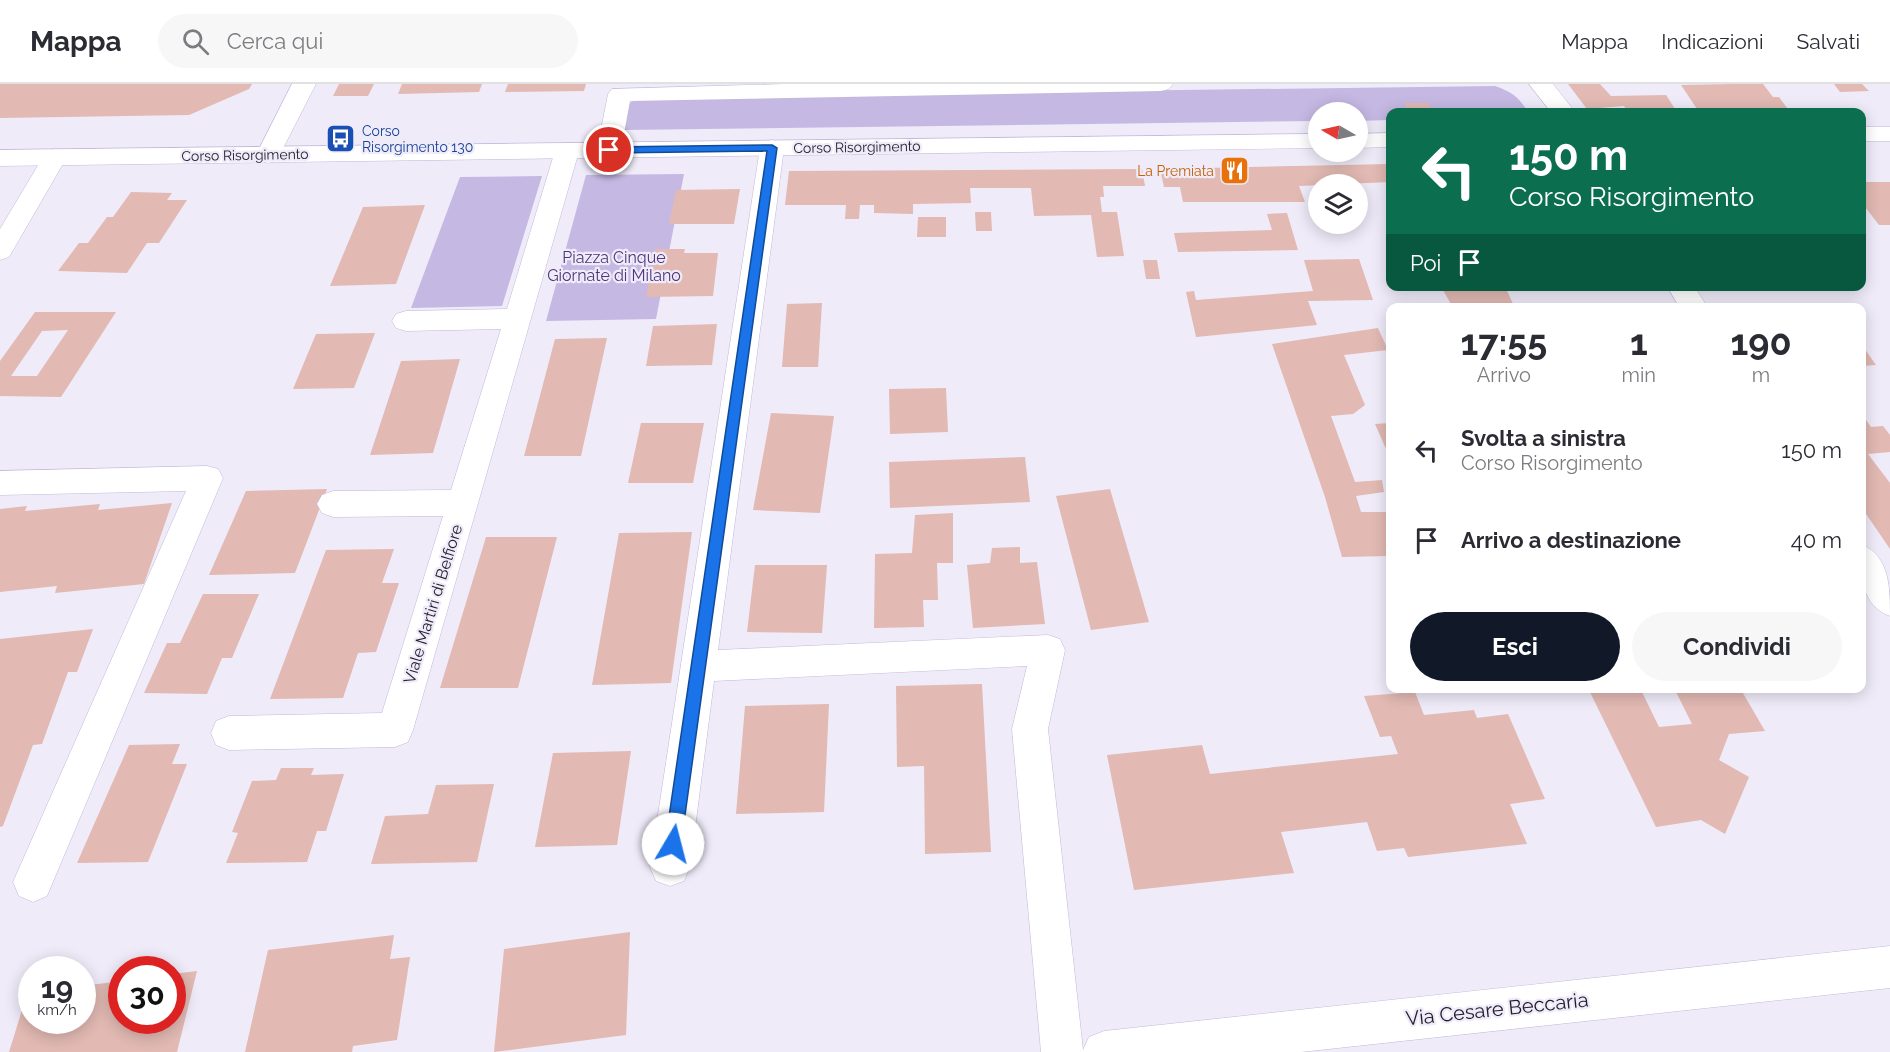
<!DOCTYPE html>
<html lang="it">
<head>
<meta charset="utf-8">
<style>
	:root { --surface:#fff; --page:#f7f7f7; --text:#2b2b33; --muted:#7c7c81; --line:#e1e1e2; --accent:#111827 }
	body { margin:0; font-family:Raleway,sans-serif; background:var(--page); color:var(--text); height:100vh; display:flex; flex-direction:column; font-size:22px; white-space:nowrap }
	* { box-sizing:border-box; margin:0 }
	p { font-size:20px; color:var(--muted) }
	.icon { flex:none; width:33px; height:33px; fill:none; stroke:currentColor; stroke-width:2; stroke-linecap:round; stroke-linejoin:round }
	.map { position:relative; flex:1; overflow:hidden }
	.details { position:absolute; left:1386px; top:219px; width:480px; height:390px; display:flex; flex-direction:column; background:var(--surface); border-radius:12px; box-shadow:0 3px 15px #0003 }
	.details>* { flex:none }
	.banner { position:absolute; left:1386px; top:24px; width:480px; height:183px; border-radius:12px; box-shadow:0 3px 15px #0003; background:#0b6e4f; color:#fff; overflow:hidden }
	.needle { width:39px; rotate:279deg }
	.controls { position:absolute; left:1308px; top:18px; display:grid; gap:12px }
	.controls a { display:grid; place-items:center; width:60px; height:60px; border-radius:50%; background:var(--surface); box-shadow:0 3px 15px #0003; font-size:30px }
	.speed { position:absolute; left:18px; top:872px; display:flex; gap:12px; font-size:30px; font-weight:700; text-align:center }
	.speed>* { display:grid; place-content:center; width:78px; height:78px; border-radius:50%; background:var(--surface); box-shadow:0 3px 15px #0003; line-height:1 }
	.speed small { font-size:15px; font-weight:400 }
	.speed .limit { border:9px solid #d22; background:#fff; color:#111 }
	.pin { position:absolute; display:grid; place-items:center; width:51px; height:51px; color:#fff; margin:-26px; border:3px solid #fff; border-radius:50%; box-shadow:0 2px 6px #0007 }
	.me { position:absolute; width:66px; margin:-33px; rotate:8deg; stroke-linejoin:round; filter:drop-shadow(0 0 4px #0008) }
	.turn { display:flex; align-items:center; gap:21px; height:126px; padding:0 24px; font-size:27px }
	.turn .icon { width:78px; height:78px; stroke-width:2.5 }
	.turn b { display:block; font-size:42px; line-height:51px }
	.then { display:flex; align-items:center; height:57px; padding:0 24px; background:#0003; gap:12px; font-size:22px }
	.eta { display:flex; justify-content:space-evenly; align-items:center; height:102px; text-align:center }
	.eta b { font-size:36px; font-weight:700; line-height:42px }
	.primary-button { display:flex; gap:12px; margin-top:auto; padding:12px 24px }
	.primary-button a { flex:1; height:69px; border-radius:36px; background:var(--accent); color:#fff; font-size:24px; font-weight:700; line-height:69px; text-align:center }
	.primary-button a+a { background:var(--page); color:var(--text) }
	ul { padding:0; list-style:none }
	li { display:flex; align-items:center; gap:18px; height:90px; padding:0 24px }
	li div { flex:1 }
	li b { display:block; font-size:22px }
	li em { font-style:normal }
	header { display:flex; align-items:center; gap:36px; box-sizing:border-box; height:84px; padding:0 30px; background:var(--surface); border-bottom:2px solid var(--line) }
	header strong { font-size:28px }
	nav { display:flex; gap:33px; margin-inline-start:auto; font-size:21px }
	.search { width:420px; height:54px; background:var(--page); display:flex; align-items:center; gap:15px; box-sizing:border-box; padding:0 21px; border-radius:33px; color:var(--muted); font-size:22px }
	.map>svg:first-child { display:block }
	.green { fill:#c5b8e3 }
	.building { fill:#e2b9b3; fill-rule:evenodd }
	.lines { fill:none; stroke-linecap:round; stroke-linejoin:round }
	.minor-casing { stroke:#c2b8da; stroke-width:1 }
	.major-casing { stroke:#c2b8da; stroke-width:1 }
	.minor { fill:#fff; fill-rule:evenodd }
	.major { fill:#fff; fill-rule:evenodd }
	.route { fill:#1a73e8; stroke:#114b97; stroke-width:1.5 }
	.labels { text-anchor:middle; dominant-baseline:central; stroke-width:4.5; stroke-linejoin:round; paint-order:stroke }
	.far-transit-label { font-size:14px; fill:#164399; stroke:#efebf9; text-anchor:start }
	.far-street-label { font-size:14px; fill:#211d2a; stroke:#efebf9 }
	.far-food-label { font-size:14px; fill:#c56008; stroke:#efebf9; text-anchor:end }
	.park-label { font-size:16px; fill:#50367a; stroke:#efebf9 }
	.street-label { font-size:16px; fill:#211d2a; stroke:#efebf9 }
	.near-street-label { font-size:20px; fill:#211d2a; stroke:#efebf9 }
</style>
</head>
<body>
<header>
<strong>Mappa</strong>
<div class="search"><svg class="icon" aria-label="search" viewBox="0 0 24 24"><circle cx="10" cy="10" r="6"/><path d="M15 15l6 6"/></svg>Cerca qui</div>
<nav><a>Mappa</a><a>Indicazioni</a><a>Salvati</a></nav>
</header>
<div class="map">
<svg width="1890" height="968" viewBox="0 0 1890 968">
	<rect width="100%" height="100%" fill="#efebf9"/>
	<path class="green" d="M1495,2c17,6 24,11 33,26h-138v8l-32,1v-9h-40v9l-695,9 5,-26 12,-7z
		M684,90l-28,145 -110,2 40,-146z
		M542,92l-40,130 -91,2 49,-131z"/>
	<path class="building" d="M0,0h252l-3,5 -60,26 -189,3z
		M339,0h35l-6,12h-35z
		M402,0h80l-3,8 -81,2z
		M508,0h78l-2,7 -79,1z
		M1568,0h32l11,12 55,-1 11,17h-49l-4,-6 -37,3z
		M1734,0h29l10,13h6l11,15h-91l-18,-27z
		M1834,0h28l7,7 -29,1z
		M1404,19h24l4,8h-24z
		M1390,80v18l-91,4 6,16h-122l-3,-15h-16l-4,-18z
		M1142,85l3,17h-42l1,11h-4l2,15h15l7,44 -27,1 -6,-42 -57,1 -3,-28h-61l1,15 -58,1v10l-39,-1v-8h-14l-1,14h-14l1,-14h-61l4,-34z
		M1865,98h25v43h-11l-17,-22v-19h4z
		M740,105l-6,35h-65l7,-34z
		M131,108l41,1 -5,7h20l-28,43h-12l-20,30 -69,-2 21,-28h9l19,-26h6z
		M425,121l-29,79 -66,2 33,-79z
		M975,128h16l1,19h-16z
		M1287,129l11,37 -120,2 -4,-19 98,-3 -5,-16z
		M918,133h28v20h-29z
		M655,165h30l-1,4h34l-5,43 -67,1z
		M1359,175l14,41 -65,1 9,24 -121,12 -10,-45 8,-1 2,9 117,-9 -9,-31z
		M1143,176h14l3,19h-14z
		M1407,202h98l8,18 -61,2 -9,-16h-34z
		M822,219l-4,64h-36l5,-63z
		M35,228h81l-55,85 -61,-1v-35zM68,246l-31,46h-26l31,-45z
		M717,240l-5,41 -66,1 7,-40z
		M1378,244l10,22 -44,5 21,50 -12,9 -22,2 24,66 27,-2 2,12 -28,4 5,16h29v44l-48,1 -17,-60 -53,-153z
		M375,249l-21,55 -61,1 23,-55z
		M607,254l-26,118h-57l31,-117z
		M1862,261l14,20 -14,1z
		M460,275l-27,94 -63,2 31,-94z
		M946,304l2,44 -58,2 -1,-45z
		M771,329l63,3 -14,97 -67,-3z
		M1862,330l9,13 12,-1 7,9v17l-22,2 22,29v66l-28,-41z
		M641,339h63l-11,60h-65z
		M1390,339v35l-15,-34z
		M1025,373l5,45 -140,6 -1,-46z
		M327,405l-32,84 -86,2 37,-84z
		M1110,405l39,133 -58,8 -35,-134z
		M172,419l-28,81 -89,9 2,-7 -57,6v-83l27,-3 -2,5 75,-7 -2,6z
		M953,429v50h-16l1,37h-15l1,27 -50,1 1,-74 37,-1 3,-38z
		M692,448l-21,151 -79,2 27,-152z
		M486,453h71l-39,151h-78z
		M1020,463v16l17,-1 8,62 -72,4 -6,-63 23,-2 2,-15z
		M394,465l-12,34h17l-23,69 -18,1 -15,45 -73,1 56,-149z
		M755,481h72l-5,68 -75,-1z
		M203,510h56l-27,64h-10l-15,36 -63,-1 23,-50h13z
		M93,545l-16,43h-9l-26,72 -9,1 -30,81 -3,1v-188z
		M982,600l9,168 -66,2 -1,-88 -27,1 -1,-81z
		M1588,604h75l-21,4 17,35 33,-3 -18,-36h66l25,43 -36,3 -10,26 30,17 -24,57 -24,-14 -45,7z
		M1415,608l9,23 50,-5 3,8 31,-4 37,85 -35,5 17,40 -119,13 -4,-9 -27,3 -10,-29 -86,10 13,41 -160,17 -27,-135 95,-10 8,29 188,-20 -7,-18 -11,1 -16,-41z
		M829,620l-5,108 -88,2 9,-108z
		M180,660l-8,20h15l-39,98 -71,1 52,-118z
		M631,667l-14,94 -82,2 18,-94z
		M281,684h33l-3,7 33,-1 -18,57h-9l-10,31 -81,1 12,-30 -6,-1 20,-51 24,-1z
		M494,700l-17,78 -106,2 14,-48 43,-2 8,-29z
		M630,848l-4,103 -132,17 10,-103z
		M394,851l-4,24 20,-2 -13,83 -44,6 -1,6h-107l23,-102z
		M197,887l-20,81h-168l18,-58 5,-1v27h50v-34l40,-5v39h50v-46z"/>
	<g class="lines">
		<defs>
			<path id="minor" d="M292,0h24l-39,76 -9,3 -9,-3 -3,-5z
				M785,0h388l-4,5 -8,2 -531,10 -9,49 -3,5 -9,3 -9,-3 -3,-5 11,-56 4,-5z
				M1529,0h24l22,28h-24z
				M772,56l9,3 3,5 -66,502 330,-15 12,4 5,11 -17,79 35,321 6,-13 15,-6 786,-85v42l-589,64h-260l-29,-323 15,-63 -313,15 -24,186 -6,14 -14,5 -14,-5 -6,-14 110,-719 3,-5z
				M567,59l9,3 3,5 -166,579 -5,12 -13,5 -166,3 -13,-5 -5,-12 5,-12 13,-5 153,-3 61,-197 -110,1 -11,-4 -5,-9 5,-9 11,-4 118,-1 50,-161 -95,2 -10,-3 -4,-7 4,-7 10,-3 101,-2 48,-158 3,-5z
				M55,65l9,3 3,5 -58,100 -9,3v-31l46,-77z
				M1667,202h27l14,22h-28z
				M207,382l11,3 5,9 -176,418 -14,6 -14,-6 -6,-14 173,-391 -186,4v-24z
				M1862,461c28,11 28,44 28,71 -29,-10 -31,-44 -28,-71z"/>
			<path id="major" d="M1862,43h28v14h-28z
				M1390,49v14l-32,1v-14z
				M1318,50v14l-1318,18v-16z"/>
		</defs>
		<use href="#minor" class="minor-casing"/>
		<use href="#major" class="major-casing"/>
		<use href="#minor" class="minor"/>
		<use href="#major" class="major"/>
	</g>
	<path class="route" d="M772,61l5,3 -96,696 -2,6 -6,2 -5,-2 -3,-6 102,-693 -158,2 -5,-3 5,-3z"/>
	<defs>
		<symbol id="bus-square" viewBox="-11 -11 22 22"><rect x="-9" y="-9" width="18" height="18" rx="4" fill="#1a4fb4" stroke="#efebf9"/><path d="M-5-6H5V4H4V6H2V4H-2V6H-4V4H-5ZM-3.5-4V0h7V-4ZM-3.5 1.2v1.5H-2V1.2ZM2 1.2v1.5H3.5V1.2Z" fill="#fff"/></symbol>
		<symbol id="restaurant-square" viewBox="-11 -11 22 22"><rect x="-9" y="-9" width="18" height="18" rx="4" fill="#e8710a" stroke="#efebf9"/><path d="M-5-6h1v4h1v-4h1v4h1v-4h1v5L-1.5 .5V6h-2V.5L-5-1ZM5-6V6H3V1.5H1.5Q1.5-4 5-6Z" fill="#fff"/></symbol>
	</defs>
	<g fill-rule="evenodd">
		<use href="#bus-square" x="324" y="38" width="33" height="33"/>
		<use href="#restaurant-square" x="1218" y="70" width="33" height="33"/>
	</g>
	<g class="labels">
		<g class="far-transit-label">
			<text x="362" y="47">Corso<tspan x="362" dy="16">Risorgimento 130</tspan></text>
		</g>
		<g class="far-street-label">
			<text transform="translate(857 63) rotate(-1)">Corso Risorgimento</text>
			<text transform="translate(245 71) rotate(-1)">Corso Risorgimento</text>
		</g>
		<g class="far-food-label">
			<text x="1214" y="87">La Premiata</text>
		</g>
		<g class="park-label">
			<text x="614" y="173">Piazza Cinque<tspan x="614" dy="18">Giornate di Milano</tspan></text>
		</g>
		<g class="street-label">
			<text transform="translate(433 520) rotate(-73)">Viale Martiri di Belfiore</text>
		</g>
		<g class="near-street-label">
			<text transform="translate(1497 925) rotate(-6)">Via Cesare Beccaria</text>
		</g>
	</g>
</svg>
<div class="controls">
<a><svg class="needle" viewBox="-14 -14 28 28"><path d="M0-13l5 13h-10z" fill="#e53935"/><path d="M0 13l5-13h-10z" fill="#7c7c81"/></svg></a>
<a><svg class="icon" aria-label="layers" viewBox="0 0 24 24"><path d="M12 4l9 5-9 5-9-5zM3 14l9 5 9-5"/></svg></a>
</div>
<div class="speed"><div>19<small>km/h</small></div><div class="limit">30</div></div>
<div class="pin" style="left:609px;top:66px;background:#d93025"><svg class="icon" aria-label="arrive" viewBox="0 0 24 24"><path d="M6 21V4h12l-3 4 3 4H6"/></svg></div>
<svg class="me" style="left:673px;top:760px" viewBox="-20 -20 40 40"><circle r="19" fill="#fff"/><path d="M0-13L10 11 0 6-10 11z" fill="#1a73e8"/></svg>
<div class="banner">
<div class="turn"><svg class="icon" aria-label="left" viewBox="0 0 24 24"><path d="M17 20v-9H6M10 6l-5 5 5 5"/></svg><div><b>150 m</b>Corso Risorgimento</div></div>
<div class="then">Poi<svg class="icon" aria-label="arrive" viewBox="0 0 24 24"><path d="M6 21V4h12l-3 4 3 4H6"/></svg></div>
</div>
<section class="details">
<div class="eta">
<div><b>17:55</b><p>Arrivo</p></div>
<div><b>1</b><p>min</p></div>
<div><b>190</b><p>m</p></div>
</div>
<ul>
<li><svg class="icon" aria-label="left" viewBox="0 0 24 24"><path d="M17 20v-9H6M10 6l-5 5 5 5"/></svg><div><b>Svolta a sinistra</b><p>Corso Risorgimento</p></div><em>150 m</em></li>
<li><svg class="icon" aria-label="arrive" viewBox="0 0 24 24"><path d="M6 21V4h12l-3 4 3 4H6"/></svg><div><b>Arrivo a destinazione</b></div><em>40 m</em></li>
</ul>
<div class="primary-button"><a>Esci</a><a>Condividi</a></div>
</section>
</div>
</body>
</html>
